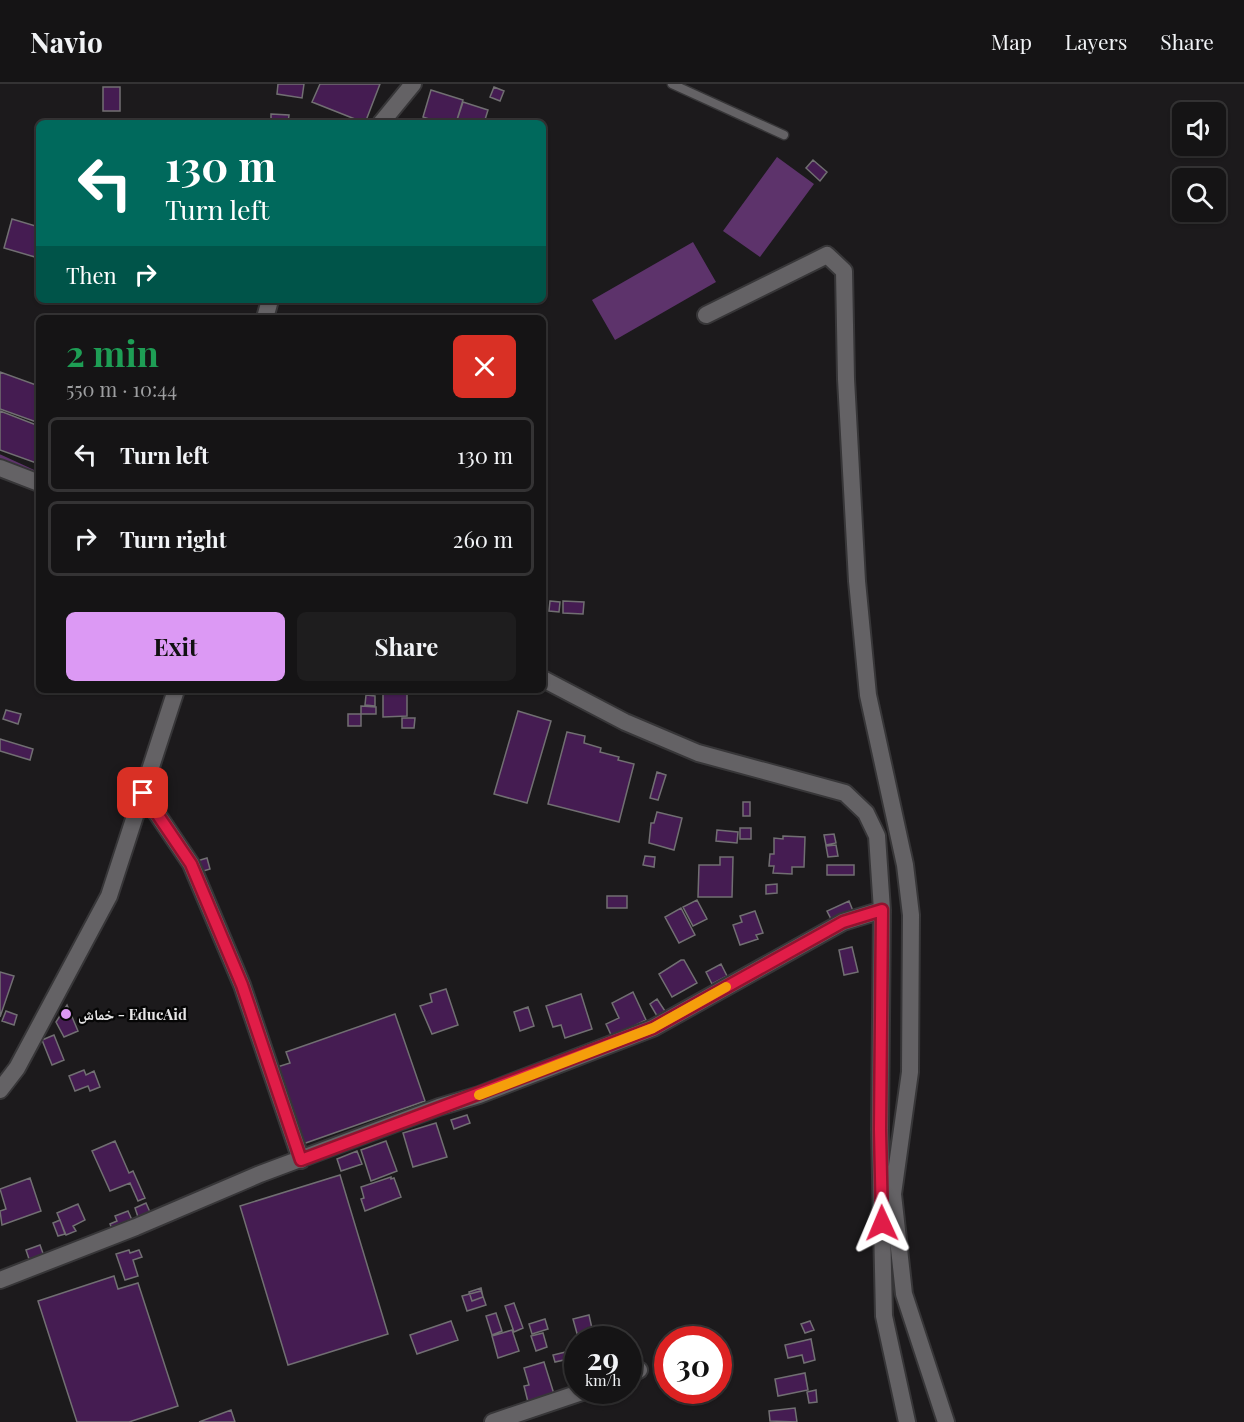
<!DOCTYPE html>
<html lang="en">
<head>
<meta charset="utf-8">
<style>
	:root { --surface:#151415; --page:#1e1d1e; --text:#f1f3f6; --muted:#9d9ea0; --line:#343334; --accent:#dc99f4 }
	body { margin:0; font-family:"Playfair Display","Noto Naskh Arabic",serif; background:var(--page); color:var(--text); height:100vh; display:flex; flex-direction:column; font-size:22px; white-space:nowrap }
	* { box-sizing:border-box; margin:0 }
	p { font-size:20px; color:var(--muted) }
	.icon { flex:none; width:33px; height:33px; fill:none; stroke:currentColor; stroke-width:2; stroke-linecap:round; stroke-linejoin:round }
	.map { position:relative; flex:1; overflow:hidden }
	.panel { position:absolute; left:36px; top:231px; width:510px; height:378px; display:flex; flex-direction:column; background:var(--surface); border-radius:9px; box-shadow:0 2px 4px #0004,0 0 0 2px var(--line) }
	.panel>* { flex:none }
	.hud { position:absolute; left:36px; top:36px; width:510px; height:183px; border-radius:9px; box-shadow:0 2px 4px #0004,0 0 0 2px var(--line); background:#00695c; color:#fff; overflow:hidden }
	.fabs { position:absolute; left:1172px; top:18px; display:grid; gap:12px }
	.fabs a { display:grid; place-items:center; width:54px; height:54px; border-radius:9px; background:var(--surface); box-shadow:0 2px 4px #0004,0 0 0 2px var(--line); font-size:30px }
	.speed { position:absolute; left:564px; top:1242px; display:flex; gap:12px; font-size:30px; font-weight:700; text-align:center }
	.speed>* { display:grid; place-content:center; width:78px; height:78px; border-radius:50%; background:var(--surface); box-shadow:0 2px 4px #0004,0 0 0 2px var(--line); line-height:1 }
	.speed small { font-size:15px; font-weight:400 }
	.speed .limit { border:9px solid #d22; background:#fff; color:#111 }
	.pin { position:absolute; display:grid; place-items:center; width:51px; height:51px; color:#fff; margin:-26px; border-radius:12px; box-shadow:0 3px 9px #0006 }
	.me { position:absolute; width:66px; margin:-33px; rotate:359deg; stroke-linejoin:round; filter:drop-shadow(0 0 4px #0008) }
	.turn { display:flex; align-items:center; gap:21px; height:126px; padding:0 30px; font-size:27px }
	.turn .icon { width:78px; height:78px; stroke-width:2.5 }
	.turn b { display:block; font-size:42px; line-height:51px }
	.then { display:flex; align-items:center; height:57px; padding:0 30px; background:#0003; gap:12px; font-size:22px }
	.round { display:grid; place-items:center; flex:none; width:63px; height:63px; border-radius:9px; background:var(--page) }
	.headline { display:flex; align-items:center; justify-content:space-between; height:102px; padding:0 30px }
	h1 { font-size:36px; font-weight:700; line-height:45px; color:#1e9e55 }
	.primary-button { display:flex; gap:12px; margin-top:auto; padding:12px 30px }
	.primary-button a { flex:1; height:69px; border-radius:9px; background:var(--accent); color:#111; font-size:24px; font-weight:700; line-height:69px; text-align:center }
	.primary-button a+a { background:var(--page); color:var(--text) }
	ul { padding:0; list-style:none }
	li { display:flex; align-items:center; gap:18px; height:75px; margin:0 12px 9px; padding:0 18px; border:3px solid var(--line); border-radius:9px }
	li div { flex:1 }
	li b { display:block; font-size:22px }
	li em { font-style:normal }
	header { display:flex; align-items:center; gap:36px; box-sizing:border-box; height:84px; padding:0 30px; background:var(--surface); border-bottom:2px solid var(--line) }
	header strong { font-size:28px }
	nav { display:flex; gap:33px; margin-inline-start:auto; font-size:21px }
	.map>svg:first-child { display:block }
	.water { fill:#5d336b }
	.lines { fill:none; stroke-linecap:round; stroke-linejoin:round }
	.stream { stroke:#5d336b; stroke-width:5 }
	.building { fill:#451c52; stroke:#716f72; stroke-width:1.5 }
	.lane-casing { stroke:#373638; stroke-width:11 }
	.street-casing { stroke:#373638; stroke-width:20 }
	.lane { stroke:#646265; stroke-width:8 }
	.street { stroke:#646265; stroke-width:16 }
	.route-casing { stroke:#92132f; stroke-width:15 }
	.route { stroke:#e11d48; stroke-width:10 }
	.slow { stroke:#f59e0b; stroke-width:10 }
	.poi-dot { fill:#dc99f4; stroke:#060606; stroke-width:2 }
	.labels { text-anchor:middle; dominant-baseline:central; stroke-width:4.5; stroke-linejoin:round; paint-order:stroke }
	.poi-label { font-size:15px; font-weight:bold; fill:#e6e5e6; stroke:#060606; text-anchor:start }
</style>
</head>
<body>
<header>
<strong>Navio</strong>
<nav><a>Map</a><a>Layers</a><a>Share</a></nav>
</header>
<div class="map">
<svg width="1244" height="1338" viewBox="0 0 1244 1338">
	<rect width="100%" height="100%" fill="#1c1a1c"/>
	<path class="water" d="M777,73l37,27 -54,73 -37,-26z
		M693,158l23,40 -101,58 -23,-40z"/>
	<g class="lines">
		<path class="stream" d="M0,373l37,17"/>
	</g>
	<path class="building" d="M278,0h26l-2,14 -25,-4z
		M320,0h60l-15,39 -53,-21z
		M103,3h17v24h-17z
		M494,3l10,4 -4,10 -10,-4z
		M431,6l32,10 -7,23h-15l-18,-6z
		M463,18l25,8 -4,13h-28z
		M271,30l18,1 -1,8h-17z
		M813,76l14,12 -7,9 -14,-13z
		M12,135l27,8v16l-4,14 -31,-9z
		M0,288l39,14v37l-39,-14z
		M0,327l39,15v38l-39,-14z
		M550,517l10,1 -1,10 -10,-1z
		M563,517l21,1 -1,12 -20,-1z
		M383,609h24v23l-24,1z
		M366,611l9,1v10l-10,-1z
		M361,622l15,1v7h-15z
		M6,626l15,4 -3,10 -15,-5z
		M518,627l33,10 -24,82 -33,-9z
		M348,630h13v12h-13z
		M402,634h13l-1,10h-12z
		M567,648l18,4 -1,7 17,5 -1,4 19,5 -1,3 16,4 -15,58 -71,-18z
		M0,655l33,10 -3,11 -30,-9z
		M657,688l9,3 -8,25 -8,-2z
		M743,718h7v14h-7z
		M657,728l25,6 -8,32 -25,-7 2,-20h3z
		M740,744h11v11h-11z
		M717,746l21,2 -1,11 -21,-2z
		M834,750l2,9 -10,2 -2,-10z
		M783,752l22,1 -1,30h-12v7l-19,-1 1,-7h-5l1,-12h4v-16l9,1z
		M836,761l2,11 -10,1 -2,-11z
		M645,772l10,1 -1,10 -11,-2z
		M720,773h13l-1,40h-34l1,-32h21z
		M207,774l3,11 -10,3 -3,-11z
		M827,781h27v10h-27z
		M777,800v9l-11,1v-9z
		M607,812h20v12h-20z
		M697,816l10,19 -14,7 -10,-19z
		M849,817l4,10 -21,10 -5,-10z
		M681,824l14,27 -16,8 -14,-26z
		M755,827l8,22 -7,2 2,4 -18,6 -7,-20 9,-3 -2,-6z
		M852,863l6,25 -14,3 -5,-25z
		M681,876h3l13,23 -25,14 -13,-23z
		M721,880l6,12 -15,8 -6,-12z
		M0,888l14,4 -14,41z
		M446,905l12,36 -26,9 -12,-28 12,-4 -2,-8z
		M633,908l13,28 -34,17 -6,-13 13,-6 -7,-15z
		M581,910l11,35 -27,9 -4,-13 -8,2 -7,-21z
		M657,915l8,12 -8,5 -7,-12z
		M67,921l11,26 -14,6 -8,-15z
		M528,923l6,19 -14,5 -6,-19z
		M6,927l11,4 -3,10 -12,-4z
		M395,930l30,87 -125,44 -26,-77 16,-5 -4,-11z
		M54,951l10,25 -12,5 -10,-25z
		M84,986l2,5 8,-4 6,16 -10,4 -2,-5 -13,5 -6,-15z
		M467,1031l3,8 -16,6 -3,-9z
		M436,1039l11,34 -34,10 -10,-34z
		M115,1057l14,32 4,-2 12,27 -7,3 -8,-18 -20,8 -18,-40z
		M386,1057l11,30 -26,10 -10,-31z
		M357,1067l5,13 -21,7 -4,-12z
		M340,1091l48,159 -100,31 -48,-159z
		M391,1093v2l3,-1 7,19 -36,14 -4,-12 3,-1 -3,-11z
		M30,1094l11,33 -39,14 -2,-14 6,-2 -6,-20z
		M146,1119l4,9 -12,5 -3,-9z
		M78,1120l7,16 -12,6 3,5 -10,4 -9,-22z
		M128,1127l4,9 -20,9 -2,-5 7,-3 -2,-5z
		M60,1136l5,14 -7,2 -5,-13z
		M40,1161l4,11 -14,6 -4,-12z
		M129,1166l1,3 9,-3 3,7 -9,3 5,16 -13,4 -9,-26z
		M114,1192l4,13 20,-6 40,123 -49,16h-52l-39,-121z
		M481,1204l2,9 -11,4 -3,-9z
		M481,1207l5,14 -19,6 -5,-15z
		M514,1219l9,25 -9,4 -9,-26z
		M496,1229l6,18 -10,4 -6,-19z
		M589,1231l4,18 -15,4 -5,-18z
		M545,1235l3,10 -16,5 -3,-10z
		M451,1237l7,19 -41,14 -7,-19z
		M810,1237l4,9 -9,3 -4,-9z
		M512,1246l7,21 -21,7 -6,-22z
		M543,1249l4,14 -11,4 -5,-15z
		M811,1255l4,21 -11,3 -2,-8 -14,3 -3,-13z
		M574,1266l4,14 -12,3 -2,-7 -9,2 -2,-7z
		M544,1278l10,32 -26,8 -4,-16 5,-1 -5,-17z
		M805,1289l3,17 -30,6 -3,-17z
		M816,1306l1,12 -8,1 -2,-11z
		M795,1324l2,14 -27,-1 -1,-10z
		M231,1326l4,12h-36z"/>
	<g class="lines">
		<defs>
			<path id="lane" d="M672,0l112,51"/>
			<path id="street" d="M381,39l32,-39
				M706,231l121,-60 17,16 2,108 11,202 11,114 37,170 6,50 -1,157 -17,122 11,100 42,128
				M265,234l5,-18
				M0,384l39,15
				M543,595l82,43 73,31 147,40 21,20 11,23 5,74 -2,220 4,186 23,106
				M143,709l48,71 51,121 59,175
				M0,1006l17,-22 92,-172 67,-206
				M0,1196l136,-53 124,-53 179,-67 40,-12 174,-67 190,-106 39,-12
				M628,1291l11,-5
				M493,1338l95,-32"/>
		</defs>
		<use href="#lane" class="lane-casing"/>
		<use href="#street" class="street-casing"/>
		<use href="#lane" class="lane"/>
		<use href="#street" class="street"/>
	</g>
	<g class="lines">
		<defs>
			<path id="route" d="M143,709l48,71 51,121 59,175 352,-132 190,-106 39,-12 -2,220 2,93"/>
		</defs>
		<use href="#route" class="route-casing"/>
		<use href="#route" class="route"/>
		<path class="slow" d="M479,1011l174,-67 73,-41"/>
	</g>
	<circle class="poi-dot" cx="66" cy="930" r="6"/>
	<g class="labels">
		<g class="poi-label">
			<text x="78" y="930">خماش - EducAid</text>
		</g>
	</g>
</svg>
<div class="fabs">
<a><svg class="icon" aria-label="sound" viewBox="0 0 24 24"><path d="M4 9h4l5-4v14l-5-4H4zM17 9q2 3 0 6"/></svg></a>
<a><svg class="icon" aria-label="search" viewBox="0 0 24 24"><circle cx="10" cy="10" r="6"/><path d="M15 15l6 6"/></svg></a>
</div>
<div class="speed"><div>29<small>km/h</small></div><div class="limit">30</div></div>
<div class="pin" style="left:143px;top:709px;background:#d93025"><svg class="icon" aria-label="arrive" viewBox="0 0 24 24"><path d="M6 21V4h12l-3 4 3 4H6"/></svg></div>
<svg class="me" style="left:882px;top:1139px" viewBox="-20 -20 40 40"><path d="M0-17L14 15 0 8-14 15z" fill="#e11d48" stroke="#fff" stroke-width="4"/></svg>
<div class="hud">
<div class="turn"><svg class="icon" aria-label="left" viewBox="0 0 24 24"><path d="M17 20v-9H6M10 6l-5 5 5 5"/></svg><div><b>130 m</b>Turn left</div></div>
<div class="then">Then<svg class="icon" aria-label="right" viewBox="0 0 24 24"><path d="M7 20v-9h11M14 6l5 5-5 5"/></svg></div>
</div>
<section class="panel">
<div class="headline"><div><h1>2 min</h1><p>550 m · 10:44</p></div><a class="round" style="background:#d93025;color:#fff"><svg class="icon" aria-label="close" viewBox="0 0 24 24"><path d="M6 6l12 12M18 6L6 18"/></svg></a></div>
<ul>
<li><svg class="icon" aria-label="left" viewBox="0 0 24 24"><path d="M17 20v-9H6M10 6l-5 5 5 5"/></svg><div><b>Turn left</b></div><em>130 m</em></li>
<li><svg class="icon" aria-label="right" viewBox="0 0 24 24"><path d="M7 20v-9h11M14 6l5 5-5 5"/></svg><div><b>Turn right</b></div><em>260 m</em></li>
</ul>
<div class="primary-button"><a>Exit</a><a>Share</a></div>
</section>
</div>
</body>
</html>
